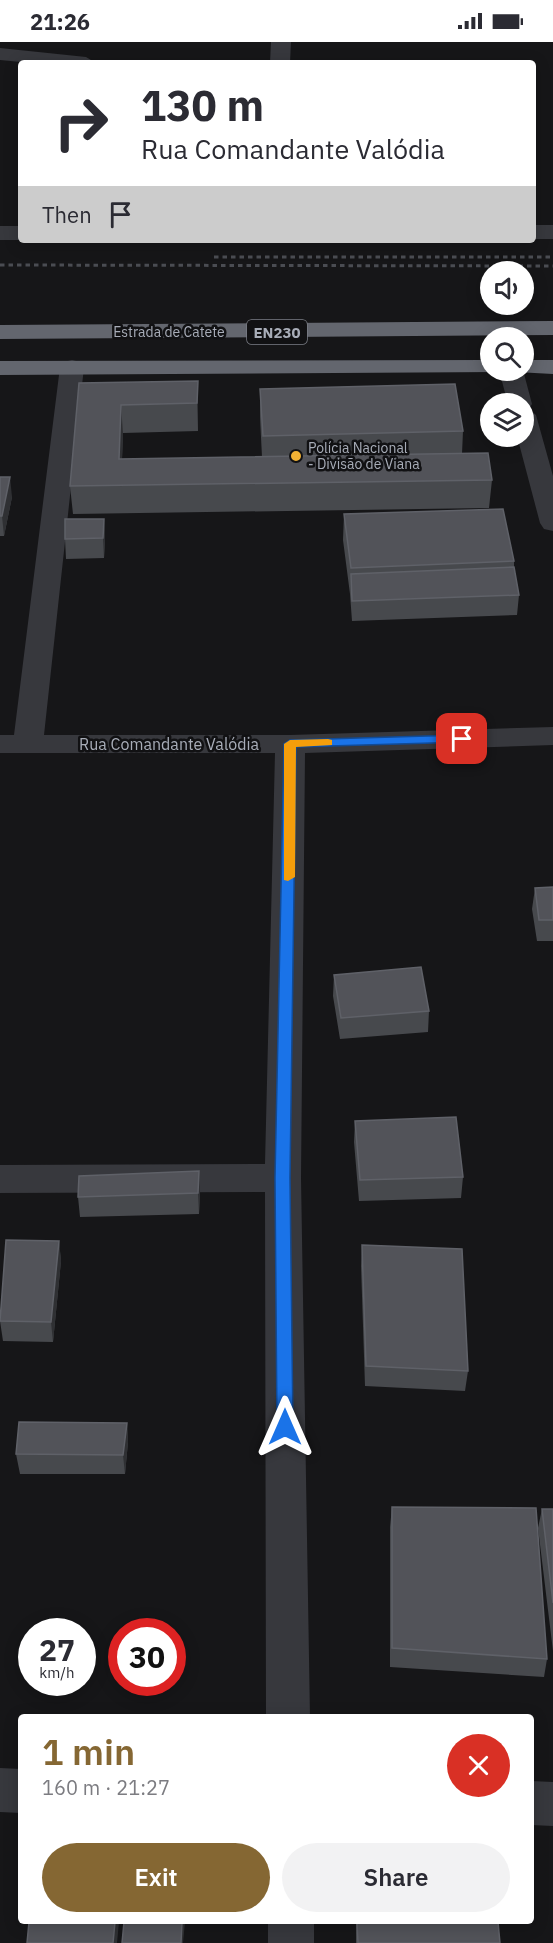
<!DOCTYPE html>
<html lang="en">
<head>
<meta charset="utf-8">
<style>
	:root { --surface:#fff; --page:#f2f2f3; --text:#2b2b33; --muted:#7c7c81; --accent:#856733 }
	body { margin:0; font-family:"IBM Plex Sans",sans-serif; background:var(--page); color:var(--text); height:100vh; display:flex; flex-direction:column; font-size:22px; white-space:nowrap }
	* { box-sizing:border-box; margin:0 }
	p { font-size:20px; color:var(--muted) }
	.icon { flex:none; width:33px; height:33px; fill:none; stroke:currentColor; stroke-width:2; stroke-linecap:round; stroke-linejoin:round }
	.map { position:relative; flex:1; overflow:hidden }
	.details { position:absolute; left:18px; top:1672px; width:516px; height:210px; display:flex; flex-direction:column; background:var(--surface); border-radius:6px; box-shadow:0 3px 15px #0003 }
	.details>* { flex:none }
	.hud { position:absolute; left:18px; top:18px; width:518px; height:183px; border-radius:6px; box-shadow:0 3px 15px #0003; background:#fff; color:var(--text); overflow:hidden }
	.fabs { position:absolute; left:480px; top:219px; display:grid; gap:12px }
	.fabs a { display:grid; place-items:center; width:54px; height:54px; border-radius:50%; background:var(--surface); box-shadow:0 3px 15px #0003; font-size:30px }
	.speed { position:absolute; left:18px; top:1576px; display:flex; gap:12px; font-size:30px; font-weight:700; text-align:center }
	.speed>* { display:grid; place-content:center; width:78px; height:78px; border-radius:50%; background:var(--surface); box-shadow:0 3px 15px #0003; line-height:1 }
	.speed small { font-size:15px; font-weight:400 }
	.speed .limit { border:9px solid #d22; background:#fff; color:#111 }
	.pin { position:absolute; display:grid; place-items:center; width:51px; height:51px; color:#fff; margin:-26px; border-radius:12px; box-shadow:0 3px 9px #0006 }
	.me { position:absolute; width:66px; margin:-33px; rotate:0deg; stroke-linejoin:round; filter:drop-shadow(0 0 4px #0008) }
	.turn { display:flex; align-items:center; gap:21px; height:126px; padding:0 24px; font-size:27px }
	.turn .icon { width:78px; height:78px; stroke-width:2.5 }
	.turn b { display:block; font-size:42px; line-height:51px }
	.then { display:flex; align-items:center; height:57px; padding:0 24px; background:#0003; gap:12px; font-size:22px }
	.round { display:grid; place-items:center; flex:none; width:63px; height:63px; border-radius:32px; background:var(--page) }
	.overview { display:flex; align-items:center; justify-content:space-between; height:102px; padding:0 24px }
	h1 { font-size:36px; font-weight:600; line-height:45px; color:var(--accent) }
	.button { display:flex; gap:12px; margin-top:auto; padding:12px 24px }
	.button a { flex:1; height:69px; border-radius:36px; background:var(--accent); color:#fff; font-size:24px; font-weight:600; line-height:69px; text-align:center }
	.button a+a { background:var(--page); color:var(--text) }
	.status { display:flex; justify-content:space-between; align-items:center; height:42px; padding:0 30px; background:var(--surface); direction:ltr }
	.status svg { height:16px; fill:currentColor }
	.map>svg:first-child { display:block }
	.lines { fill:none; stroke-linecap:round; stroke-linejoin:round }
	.minor { fill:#37383d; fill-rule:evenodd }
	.highway { fill:#63666e; fill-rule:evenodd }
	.rail { stroke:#4a4c52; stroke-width:3; stroke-dasharray:4.5 4; stroke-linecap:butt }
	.wall { fill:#47494d }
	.shaded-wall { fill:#2f3033 }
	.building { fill:#525359; stroke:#5f6168; stroke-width:1.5 }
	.route { fill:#1a73e8; stroke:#114b97; stroke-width:1.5 }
	.slow { fill:#f59e0b }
	.poi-dot { fill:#f2b134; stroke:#111113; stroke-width:2 }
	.labels { text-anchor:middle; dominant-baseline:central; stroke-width:5; stroke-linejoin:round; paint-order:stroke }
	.far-street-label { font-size:14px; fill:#a8adb8; stroke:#111113 }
	.far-poi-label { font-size:14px; fill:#a8adb8; stroke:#111113; text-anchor:start }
	.shield { fill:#111113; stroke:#7b7e86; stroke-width:1.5 }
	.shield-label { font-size:15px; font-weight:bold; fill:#a8adb8 }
	.street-label { font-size:16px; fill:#a8adb8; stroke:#111113 }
</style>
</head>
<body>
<div class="status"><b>21:26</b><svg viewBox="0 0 49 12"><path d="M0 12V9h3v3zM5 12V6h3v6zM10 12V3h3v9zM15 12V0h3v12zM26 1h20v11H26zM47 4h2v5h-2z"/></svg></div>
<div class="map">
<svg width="553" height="1901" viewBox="0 0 553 1901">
	<rect width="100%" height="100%" fill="#161618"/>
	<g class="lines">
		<path class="minor" d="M271,0h20l-1,21h-20z
			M0,6l86,9 10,6h-65l-31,-3z
			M532,183h21v14h-21z
			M0,184h21v14h-21z
			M72,318l8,2 4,5 -40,368h246l263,-8v18l-248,8 -4,425 9,540h-44l-1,-526 -265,1v-28l265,-1 10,-411h-275v-18h14l46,-368 4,-5z
			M499,328h24l9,34 -3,5 7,6 17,61v55l-9,-2 -4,-6 -23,-87h7v-32h-16z
			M0,1726l21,1v44l-21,-1z
			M531,1739l22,1v44l-22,-1z
			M268,1880h46v21h-46z"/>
		<path class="highway" d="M553,279v14l-553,4v-14z
			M490,318v10l8,2 -498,3v-14z
			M524,318h29v14l-37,-2 8,-2z"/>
		<path class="rail" d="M214,215h339
			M0,223l553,1"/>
	</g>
	<path class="wall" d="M198,339v50l-75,2 -1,26 140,-2 -2,-40v-28l203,42 -1,23 30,26 -3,28 -416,6 -3,-28 9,-103z
		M0,435l12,20 -8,39h-4z
		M344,472l170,47v6l5,28 -2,20 -165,6 -2,-27 -7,-54z
		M104,477l1,20 -1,19 -38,1 -1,-20z
		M553,845v54h-16l-5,-32 3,-21z
		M334,933l95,36 -1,21 -88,7 -7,-43z
		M355,1079l108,56 -2,21 -102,3 -5,-59z
		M200,1150l-1,22 -119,3 -2,-20z
		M59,1199l2,20 -8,81 -50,-1 -3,-20z
		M362,1203l106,126 -3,20 -100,-5 -4,-120z
		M127,1381l1,19 -3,32h-105l-4,-20z
		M392,1465l155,152 -3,18 -154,-10v-140z
		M542,1467h11v142l-15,-123z
		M356,1880h142l2,21h-144z"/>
	<path class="shaded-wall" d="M198,339v50l-1,-28z
		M121,363l2,28 -2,54 -2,-28z
		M10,435l2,20 -8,39 -2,-20z
		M104,477l1,20 -1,19 -1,-20z
		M199,1129l1,21 -1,22 -1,-21z
		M59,1199l2,20 -8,81 -2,-20z
		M127,1381l1,19 -3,32 -2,-19z
		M115,1880h4l-2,21h-4z
		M182,1880h3l-2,21h-2z"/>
	<path class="building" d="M198,339l-1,22 -76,2 -2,54 369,-6 4,27 -422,6 9,-103z
		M455,342l8,47 -200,5 -3,-47z
		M0,435h10l-8,39h-2z
		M503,467l11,52 -163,7 -7,-54z
		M65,477h39l-1,19 -38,1z
		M514,525l5,28 -167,6 -1,-27z
		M553,845v33h-14l-4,-32z
		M421,925l8,44 -88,7 -7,-43z
		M456,1075l7,60 -103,3 -5,-59z
		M199,1129l-1,22 -120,4 1,-21z
		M6,1198l53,1 -8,81 -51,-1z
		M362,1203l100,4 6,122 -102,-5z
		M19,1380l108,1 -4,32 -107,-1z
		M392,1465l144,1 11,151 -155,-11z
		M542,1467h11v94z
		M29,1880h86l-2,21h-86z
		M124,1880h58l-1,21h-59z
		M357,1880h141l2,21h-142z"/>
	<path class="route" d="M462,693l4,1v6l-170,5 -6,431 3,249 -2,5h-12l-2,-5 -2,-249 9,-434 6,-4z"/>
	<path class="slow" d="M328,697l4,1v5l-36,2 -1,130 -7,4 -4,-1v-136l6,-4z"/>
	<circle class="poi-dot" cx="296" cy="414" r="6"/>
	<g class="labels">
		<g class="far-street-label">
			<text x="169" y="290">Estrada de Catete</text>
		</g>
		<g class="far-poi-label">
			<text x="308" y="406">Polícia Nacional<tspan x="308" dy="16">- Divisão de Viana</tspan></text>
		</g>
		<rect class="shield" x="247" y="278" width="60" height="24" rx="4.5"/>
		<g class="shield-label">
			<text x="277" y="290">EN230</text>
		</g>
		<g class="street-label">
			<text x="169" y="702">Rua Comandante Valódia</text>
		</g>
	</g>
</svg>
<div class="fabs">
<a><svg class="icon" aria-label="sound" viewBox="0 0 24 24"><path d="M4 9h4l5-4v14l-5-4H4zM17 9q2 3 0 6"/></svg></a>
<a><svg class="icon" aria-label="search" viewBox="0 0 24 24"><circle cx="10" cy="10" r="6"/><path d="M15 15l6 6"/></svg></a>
<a><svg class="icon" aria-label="layers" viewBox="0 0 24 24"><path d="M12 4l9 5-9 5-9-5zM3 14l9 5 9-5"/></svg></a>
</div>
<div class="speed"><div>27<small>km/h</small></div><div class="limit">30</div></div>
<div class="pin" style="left:462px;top:697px;background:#d93025"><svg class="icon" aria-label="arrive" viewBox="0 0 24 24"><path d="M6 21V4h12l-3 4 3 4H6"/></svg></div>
<svg class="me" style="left:285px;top:1385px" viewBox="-20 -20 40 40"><path d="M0-17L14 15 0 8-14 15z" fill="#1a73e8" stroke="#fff" stroke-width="4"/></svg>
<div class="hud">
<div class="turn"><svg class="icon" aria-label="right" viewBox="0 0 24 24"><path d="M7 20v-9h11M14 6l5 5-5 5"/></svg><div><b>130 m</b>Rua Comandante Valódia</div></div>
<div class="then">Then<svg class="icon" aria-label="arrive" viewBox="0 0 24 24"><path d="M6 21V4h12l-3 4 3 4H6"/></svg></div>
</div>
<section class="details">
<div class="overview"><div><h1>1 min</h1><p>160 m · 21:27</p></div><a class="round" style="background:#d93025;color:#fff"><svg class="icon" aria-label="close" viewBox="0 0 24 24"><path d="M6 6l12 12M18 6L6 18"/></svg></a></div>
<div class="button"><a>Exit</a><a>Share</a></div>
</section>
</div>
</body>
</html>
